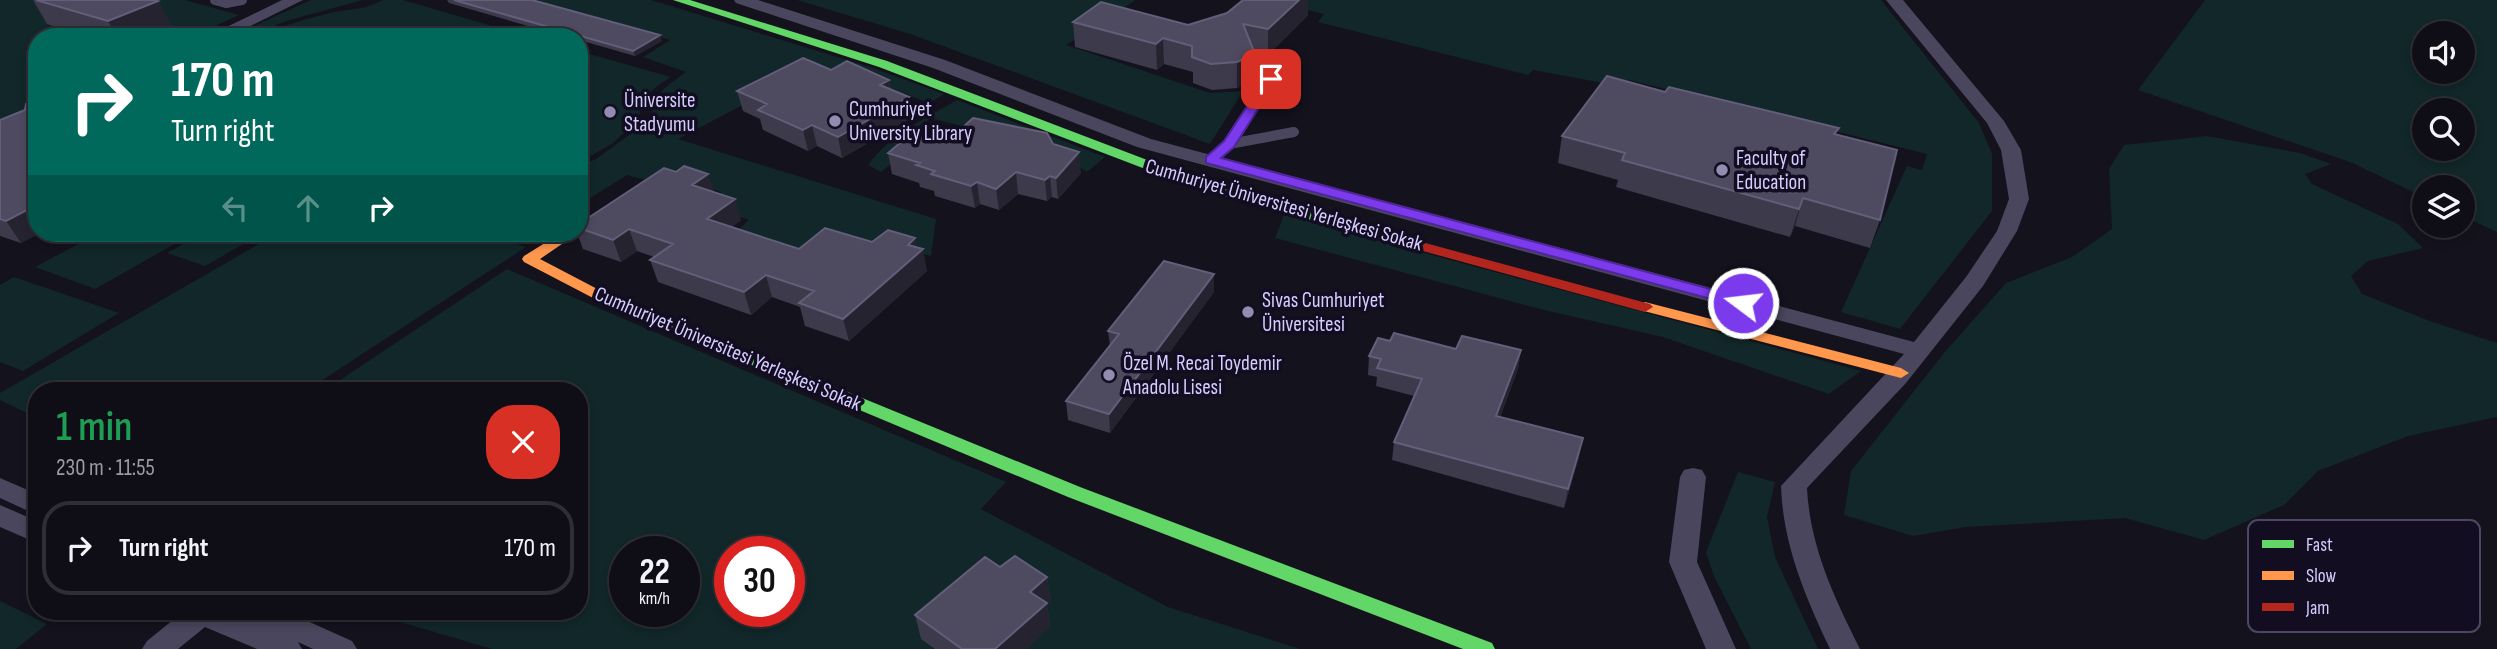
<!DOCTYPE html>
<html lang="en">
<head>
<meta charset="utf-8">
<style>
	:root { --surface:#0f0e16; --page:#1d1c23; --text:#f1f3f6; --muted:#9b9ca1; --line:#2f2e35 }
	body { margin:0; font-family:"Sofia Sans Condensed",sans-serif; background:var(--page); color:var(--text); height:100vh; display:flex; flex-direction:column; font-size:26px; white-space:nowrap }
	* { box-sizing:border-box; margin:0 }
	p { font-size:23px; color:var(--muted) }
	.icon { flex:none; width:38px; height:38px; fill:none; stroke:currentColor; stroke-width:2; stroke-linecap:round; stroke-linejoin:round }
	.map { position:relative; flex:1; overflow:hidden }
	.side { position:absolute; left:28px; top:382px; width:560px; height:238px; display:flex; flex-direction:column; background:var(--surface); border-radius:28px; box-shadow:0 4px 10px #0003,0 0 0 2px var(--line) }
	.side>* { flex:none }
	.top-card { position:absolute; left:28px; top:28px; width:560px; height:214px; border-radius:28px; box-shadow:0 4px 10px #0003,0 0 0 2px var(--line); background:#00695c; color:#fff; overflow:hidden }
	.tools { position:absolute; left:2412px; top:21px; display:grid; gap:14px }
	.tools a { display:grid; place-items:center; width:63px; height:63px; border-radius:50%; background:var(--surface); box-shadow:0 4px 10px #0003,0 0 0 2px var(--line); font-size:35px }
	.speed { position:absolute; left:609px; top:536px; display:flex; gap:14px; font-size:35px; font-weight:700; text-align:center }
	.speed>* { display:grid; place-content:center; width:91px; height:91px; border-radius:50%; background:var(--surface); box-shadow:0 4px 10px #0003,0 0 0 2px var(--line); line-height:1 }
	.speed small { font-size:18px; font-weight:400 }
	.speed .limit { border:10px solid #d22; background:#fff; color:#111 }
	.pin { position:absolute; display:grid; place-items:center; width:60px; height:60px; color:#fff; margin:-30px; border-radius:14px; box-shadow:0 4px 10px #0006 }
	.me { position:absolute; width:77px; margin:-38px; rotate:285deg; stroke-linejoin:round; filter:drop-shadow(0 0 5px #0008) }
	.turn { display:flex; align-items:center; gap:24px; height:147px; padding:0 28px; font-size:32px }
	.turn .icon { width:91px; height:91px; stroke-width:2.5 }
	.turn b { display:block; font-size:49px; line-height:60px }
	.lanes { display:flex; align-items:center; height:66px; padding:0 28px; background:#0003; justify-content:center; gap:35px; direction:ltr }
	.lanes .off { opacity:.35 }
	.round { display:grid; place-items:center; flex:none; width:74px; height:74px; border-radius:28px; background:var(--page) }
	.overview { display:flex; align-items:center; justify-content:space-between; height:119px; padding:0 28px }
	h1 { font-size:42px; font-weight:600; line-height:52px; color:#1e9e55 }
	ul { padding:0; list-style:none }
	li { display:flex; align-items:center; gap:21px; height:94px; margin:0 14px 10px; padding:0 14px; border:4px solid var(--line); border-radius:28px }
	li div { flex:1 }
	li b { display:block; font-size:26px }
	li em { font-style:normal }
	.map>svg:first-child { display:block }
	.green { fill:#112729; fill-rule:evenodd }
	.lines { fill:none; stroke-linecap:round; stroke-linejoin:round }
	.lane { stroke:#49465d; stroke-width:10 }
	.street { fill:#49465d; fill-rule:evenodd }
	.fast { fill:#63d668; fill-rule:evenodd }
	.slow { fill:#ff974d; fill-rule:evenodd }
	.jam { fill:#b3261e; fill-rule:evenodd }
	.wall { fill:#3d3a4c }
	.shaded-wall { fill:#262331 }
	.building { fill:#4e4a60; stroke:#635e79; stroke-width:2 }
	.route { fill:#7c3aed; stroke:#51269a; stroke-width:2 }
	.poi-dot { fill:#928cb0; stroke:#120d21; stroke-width:2.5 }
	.labels { text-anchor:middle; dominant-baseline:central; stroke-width:7; stroke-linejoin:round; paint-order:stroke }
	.poi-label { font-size:21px; fill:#d6cdff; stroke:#120d21; text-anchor:start }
	.street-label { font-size:21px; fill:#d6cdff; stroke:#120d21 }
	.key { fill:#120d21; stroke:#4d4764; stroke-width:2 }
	.key-label { font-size:19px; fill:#d6cdff }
</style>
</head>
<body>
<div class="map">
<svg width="2497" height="649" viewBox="0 0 2497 649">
	<rect width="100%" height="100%" fill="#14121d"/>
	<path class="green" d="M0,0h185l54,15 -47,22h-155v71l-37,17z
		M311,0h52l-77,21 -38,16h-18z
		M383,0h20l127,37h-272c26,-12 55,-21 83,-26 19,-3 24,-2 42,-11z
		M530,0h121l219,67 74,27 -15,9 -59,-23 -63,-9 -129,68 258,80 -5,37 -38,-10 -89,20 -76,-27 21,-19 -43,-15 16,-13c-32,-9 -63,-7 -95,-17l-48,30v-39l17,-7 55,-40c1,-25 16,-33 35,-47l-43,-15 27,-17z
		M797,0h339l-70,45 144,48 33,-2 -33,53 -300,-110z
		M1267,0h614l98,123 13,31v57l-92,118 -59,-17 66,-146 15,4 5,-16 -298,-74 -4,7 -92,-17 -5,5 -210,-53 6,-8z
		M2205,0h292v232l-35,-16v-29h-38v10l-74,-35 -212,-72zM2424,33h38v39h-38zM2424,110h38v39h-38z
		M579,51l92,26c-19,12 -30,19 -32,42l-27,25 -33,18z
		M957,100l148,57 -18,15 -33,-21 -123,-33 -26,19 7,10 -31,25 -13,-7c23,-31 56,-46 89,-65z
		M2207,136l93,17 31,11 -26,10 7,10 86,40 25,24 -55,13 -17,15 11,18 65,26 70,23v74l-89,19 -90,35 -34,34 -80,35 -79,-22 -159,9 -53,9 -69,-21 7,-44 93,-118 62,-70 66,-26 40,-28 -3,-60 15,-24z
		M1284,215l577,156 -32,23 -166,-57 -119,-27 -269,-72z
		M99,233h95l-99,56 -60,-22z
		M203,233h60l-58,33 -38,-13z
		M278,233h205l43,14 -219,143h-270v28l-37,-18v-7z
		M507,269l499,213 -25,27 187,98 132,42h-808l-129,-38h216v-221h-254zM625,551h59v60h-59zM730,551h59v60h-59z
		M14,277l105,36 -96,58 -23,-9v-77z
		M1738,472l37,10 -8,35 8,40 43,92h-67l-37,-73 -8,-24z
		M0,601l47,23 -31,25h-16z"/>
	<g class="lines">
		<path class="lane" d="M215,0l11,3 16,-3
			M1229,144l56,-87
			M1211,160l18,-16 65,-12"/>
		<path class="street" d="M282,0h21l-75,37h-22z
			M734,0h24l187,60 206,79 763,203 52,-65 31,-46 12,-32 -8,-49 -14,-27 -101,-123h17l101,121 17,29 8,49 -12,32 -34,55 -77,97 -99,105c3,59 27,109 53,161h-30c-25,-53 -47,-104 -49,-163l123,-132 -767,-207 -204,-79 -197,-65z
			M1693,468l9,2 4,7 -9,85 39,87h-30l-37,-87 11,-85 4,-7z
			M0,478l37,16v21l-37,-17z
			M0,505l37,16v22l-37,-16z
			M184,611h43l27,11 -7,-3 -4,-8h42l67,30 5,8h-44l-15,-7 4,7h-45l-52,-22 -27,22h-36l5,-8z"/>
		<path class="fast" d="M673,0h17l197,61 318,121 137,38 2,3 -7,4 -142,-39 -316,-121z
			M676,322l404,165 412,156 3,6h-32l-395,-152 -398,-166 -2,-4 2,-4z"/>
		<path class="slow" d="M561,233h17l-38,26 65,34 77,30 2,4 -2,4h-12l-75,-32 -71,-37 -2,-3 2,-3z
			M1645,302l256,66 8,5 -8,5 -261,-68 -3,-3z"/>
		<path class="jam" d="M1337,219l313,85 3,3 -8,5 -313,-86 -2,-3z"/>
	</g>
	<path class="wall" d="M33,0h122l3,1 13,25 -25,11h-56l-43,-13z
		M447,0h85l130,41 -27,15 -56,-16v-3h-13l-117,-34z
		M1243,0h65v15l-40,40 -14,-4 1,28 -18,9 -25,2 -19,-7v-11l-29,-8 -7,6 -82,-23 -2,-25 115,3 39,-12z
		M831,70l58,10 2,10 18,7 4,20 -71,41 -25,-12 -9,5 -45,-21 -3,-11 -17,-8 -6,-20z
		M1665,92l172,42 43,86 -10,28 -75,-22 -5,11 -174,-50 2,-7 -60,-17 4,-27z
		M0,120l21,123 -21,-7z
		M1053,144l28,29 -23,26 -6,-2 -5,4 -29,-7 -19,16 -19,-6 -5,4 -40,-12 -1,-5 -14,-4 -1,-4 -27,-9 -4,-21z
		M676,172l38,20 27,28 -9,7 67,22 73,-7 45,5 10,24 -78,70 -44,-15 -5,-19 -28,-10 -21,18 -93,-33 -8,-22 4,-3 -17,-6 -16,11 -38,-13 -6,-16h2v-9z
		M1214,274v18l-104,141 -42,-13 -2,-19 44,-55 -2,-15z
		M1390,341l66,8 65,1 -3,19 -18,48 79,40 -15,51 -172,-48 2,-18 20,-46 -38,-10 1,-9 -9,-2 1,-19z
		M1000,567l47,10 4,24 -4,3 3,22 -24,23h-91l-14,-10 -6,-24z"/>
	<path class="shaded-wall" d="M1299,0h9v15l-40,40v-26z
		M158,1l13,25 -25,11h-29l-9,-16z
		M660,35l2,6 -27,15 -2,-5z
		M1163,38l1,26 -7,6 -1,-26z
		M1255,54v25l-18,9v-26z
		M889,80l4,20 -13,-15z
		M909,97l4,20 -71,41 -4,-21z
		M812,125l5,21 -9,5 -5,-21z
		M1079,152l2,21 -23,26 -2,-21z
		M1016,172l2,22 -19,16 -3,-21z
		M708,174l7,21 -23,-10z
		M1050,176l2,21 -5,4 -2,-21z
		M977,182l3,22 -5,4 -4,-22z
		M1803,198l-8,28 -5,11 9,-28z
		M735,199l6,21 -27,21 -7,-22z
		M37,205v28h4l-20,10 -15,-22z
		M629,229l8,22 -16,11 -8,-22z
		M915,238l3,15 5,-4 4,22 -78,70 -6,-22 65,-74z
		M1214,274v18l-104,141 -1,-19z
		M766,275l6,22 -21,18 -7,-23z
		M1521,350l-3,19 -25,65 3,-18z
		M1583,438l-4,19 -15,51 4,-19z
		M1047,577l4,24 -4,3 3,22 -24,23h-31l35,-57z"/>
	<path class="building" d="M36,0h119l3,1 -50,20z
		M454,0h78l128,35 -27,16z
		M1243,0h56l-31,29 -25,-5 12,30 -18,8 -26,2 -19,-7v-11l-29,-8 -7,6 -83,-22 28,-20 87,23 39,-12z
		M803,58l28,12 16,-9 42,19 -9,5 29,12 -71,40 -26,-12 -9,5 -45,-20 9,-6 -30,-13z
		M1607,76l58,16 4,-5 170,41 -5,6 63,16 -17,70 -77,-22 -4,11 -177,-49 3,-7 -63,-17z
		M37,100v105l-31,16 -6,-2v-99l25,-10 1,-6z
		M973,118l74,15 6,11 26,8 -23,26 -6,-2 -5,4 -29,-8 -20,17 -19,-7 -6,4 -40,-12 4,-3 -19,-6 4,-2 -32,-10 31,-26h9l25,9z
		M684,166l24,8 -16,11 43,14 -28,20 92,30 26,-21 47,14 16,-12 27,8 -7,7 15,4 -80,70 -44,-16 15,-12 -48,-16 -22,17 -94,-32 23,-16 -44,-15 -16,11 -34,-12v-4l85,-56 12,4z
		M1164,261l50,13 -105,140 -43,-13 53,-67 -11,-3z
		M1394,333l62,16 6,-13 59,14 -25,66 87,22 -15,51 -174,-47 28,-63 -45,-11 4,-9 -12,-3 9,-18 12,3z
		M1015,556l32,21 -17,15 17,11 -52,46h-33l-47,-34 70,-58 15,10z"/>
	<path class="route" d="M1271,75l6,4 -43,68 -13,11 527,141 2,4 -2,3h-11l-531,-143v-6l18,-16 43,-65z"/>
	<g class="poi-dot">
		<circle cx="610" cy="112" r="7"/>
		<circle cx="835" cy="121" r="7"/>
		<circle cx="1722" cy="170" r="7"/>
		<circle cx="1248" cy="312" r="7"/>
		<circle cx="1109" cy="375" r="7"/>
	</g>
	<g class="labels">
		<g class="poi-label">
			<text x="624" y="100">Üniversite<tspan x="624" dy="24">Stadyumu</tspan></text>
			<text x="849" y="109">Cumhuriyet<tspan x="849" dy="24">University Library</tspan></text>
			<text x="1736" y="158">Faculty of<tspan x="1736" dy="24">Education</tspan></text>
			<text x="1262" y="300">Sivas Cumhuriyet<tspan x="1262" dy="24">Üniversitesi</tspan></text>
			<text x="1123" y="363">Özel M. Recai Toydemir<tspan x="1123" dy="24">Anadolu Lisesi</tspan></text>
		</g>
		<g class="street-label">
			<text transform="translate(1284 205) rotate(16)">Cumhuriyet Üniversitesi Yerleşkesi Sokak</text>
			<text transform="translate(728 349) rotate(23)">Cumhuriyet Üniversitesi Yerleşkesi Sokak</text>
		</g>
	</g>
	<rect x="2248" y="520" width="232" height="112" rx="10" class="key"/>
	<rect x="2262" y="540" width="32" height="8" fill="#63d668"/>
	<rect x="2262" y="571" width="32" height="9" fill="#ff974d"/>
	<rect x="2262" y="603" width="32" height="8" fill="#b3261e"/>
	<g class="key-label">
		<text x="2306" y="551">Fast</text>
		<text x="2306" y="582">Slow</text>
		<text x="2306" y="614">Jam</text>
	</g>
</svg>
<div class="tools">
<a><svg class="icon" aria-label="sound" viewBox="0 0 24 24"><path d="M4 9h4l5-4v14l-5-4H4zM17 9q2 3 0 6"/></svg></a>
<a><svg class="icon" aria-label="search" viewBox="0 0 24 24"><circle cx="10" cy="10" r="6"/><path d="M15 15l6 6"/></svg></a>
<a><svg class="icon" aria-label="layers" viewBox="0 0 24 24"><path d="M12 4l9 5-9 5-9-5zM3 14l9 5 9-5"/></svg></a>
</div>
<div class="speed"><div>22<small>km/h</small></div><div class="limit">30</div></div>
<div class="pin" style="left:1271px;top:79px;background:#d93025"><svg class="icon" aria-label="arrive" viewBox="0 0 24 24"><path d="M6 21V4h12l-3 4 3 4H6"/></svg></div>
<svg class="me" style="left:1743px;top:303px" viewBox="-20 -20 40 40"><circle r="17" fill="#7c3aed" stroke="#fff" stroke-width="3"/><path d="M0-11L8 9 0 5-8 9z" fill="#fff"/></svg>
<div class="top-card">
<div class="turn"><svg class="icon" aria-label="right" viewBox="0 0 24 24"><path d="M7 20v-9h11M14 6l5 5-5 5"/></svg><div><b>170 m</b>Turn right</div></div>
<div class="lanes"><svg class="icon off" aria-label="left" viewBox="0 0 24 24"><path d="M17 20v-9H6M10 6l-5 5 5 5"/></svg><svg class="icon off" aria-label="ahead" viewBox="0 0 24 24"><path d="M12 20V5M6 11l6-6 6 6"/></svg><svg class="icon" aria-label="right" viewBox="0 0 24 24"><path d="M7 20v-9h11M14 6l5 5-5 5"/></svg></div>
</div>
<section class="side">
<div class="overview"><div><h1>1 min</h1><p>230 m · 11:55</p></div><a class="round" style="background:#d93025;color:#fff"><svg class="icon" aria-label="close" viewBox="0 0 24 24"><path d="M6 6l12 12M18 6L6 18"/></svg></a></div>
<ul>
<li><svg class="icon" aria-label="right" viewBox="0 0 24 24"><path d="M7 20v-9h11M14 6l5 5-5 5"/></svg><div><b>Turn right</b></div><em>170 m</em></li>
</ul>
</section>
</div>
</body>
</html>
